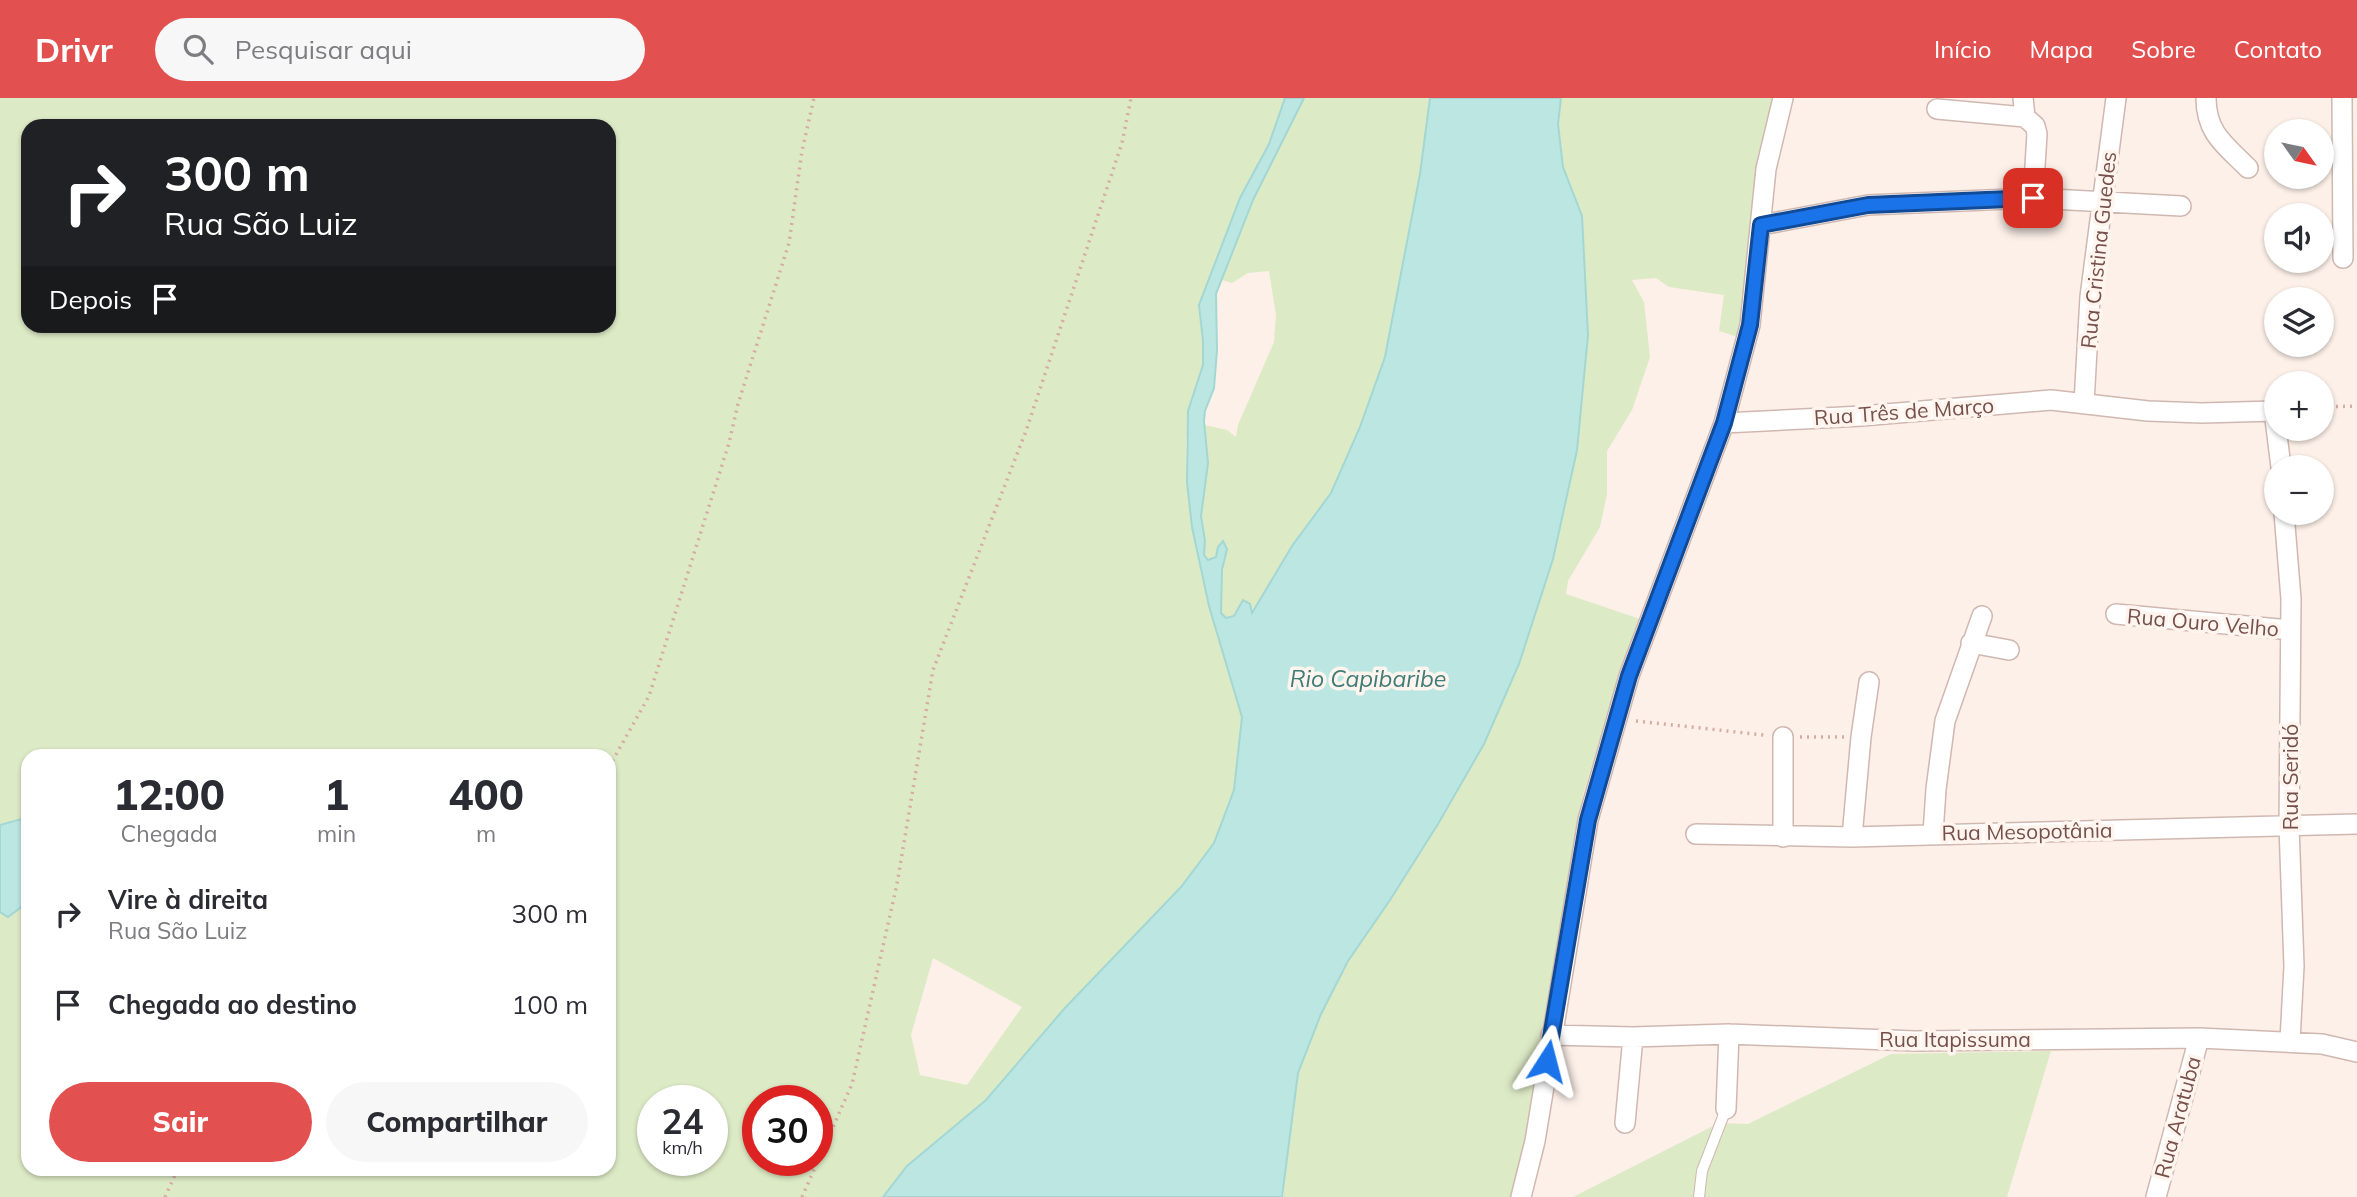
<!DOCTYPE html>
<html lang="pt">
<head>
<meta charset="utf-8">
<style>
	:root { --surface:#fff; --page:#f7f7f7; --text:#2b2b33; --muted:#7c7c81; --accent:#e35050 }
	body { margin:0; font-family:Mulish,sans-serif; background:var(--page); color:var(--text); height:100vh; display:flex; flex-direction:column; font-size:26px; white-space:nowrap }
	* { box-sizing:border-box; margin:0 }
	p { font-size:23px; color:var(--muted) }
	.icon { flex:none; width:38px; height:38px; fill:none; stroke:currentColor; stroke-width:2; stroke-linecap:round; stroke-linejoin:round }
	.map { position:relative; flex:1; overflow:hidden }
	.drawer { position:absolute; left:21px; top:651px; width:595px; height:427px; display:flex; flex-direction:column; background:var(--surface); border-radius:21px; box-shadow:0 2px 5px #0004 }
	.drawer>* { flex:none }
	.top-card { position:absolute; left:21px; top:21px; width:595px; height:214px; border-radius:21px; box-shadow:0 2px 5px #0004; background:#202124; color:#fff; overflow:hidden }
	.needle { width:46px; rotate:123deg }
	.tools { position:absolute; left:2264px; top:21px; display:grid; gap:14px }
	.tools a { display:grid; place-items:center; width:70px; height:70px; border-radius:50%; background:var(--surface); box-shadow:0 2px 5px #0004; font-size:35px }
	.speed { position:absolute; left:637px; top:987px; display:flex; gap:14px; font-size:35px; font-weight:700; text-align:center }
	.speed>* { display:grid; place-content:center; width:91px; height:91px; border-radius:50%; background:var(--surface); box-shadow:0 2px 5px #0004; line-height:1 }
	.speed small { font-size:18px; font-weight:400 }
	.speed .limit { border:10px solid #d22; background:#fff; color:#111 }
	.pin { position:absolute; display:grid; place-items:center; width:60px; height:60px; color:#fff; margin:-30px; border-radius:14px; box-shadow:0 4px 10px #0006 }
	.me { position:absolute; width:77px; margin:-38px; rotate:9deg; stroke-linejoin:round; filter:drop-shadow(0 0 5px #0008) }
	.turn { display:flex; align-items:center; gap:24px; height:147px; padding:0 28px; font-size:32px }
	.turn .icon { width:91px; height:91px; stroke-width:2.5 }
	.turn b { display:block; font-size:49px; line-height:60px }
	.then { display:flex; align-items:center; height:66px; padding:0 28px; background:#0003; gap:14px; font-size:26px }
	.eta { display:flex; justify-content:space-evenly; align-items:center; height:119px; text-align:center }
	.eta b { font-size:42px; font-weight:800; line-height:49px }
	.cta { display:flex; gap:14px; margin-top:auto; padding:14px 28px }
	.cta a { flex:1; height:80px; border-radius:42px; background:var(--accent); color:#fff; font-size:28px; font-weight:800; line-height:80px; text-align:center }
	.cta a+a { background:var(--page); color:var(--text) }
	ul { padding:0; list-style:none }
	li { display:flex; align-items:center; gap:21px; height:91px; padding:0 28px }
	li div { flex:1 }
	li b { display:block; font-size:26px }
	li em { font-style:normal }
	header { display:flex; align-items:center; gap:42px; box-sizing:border-box; height:98px; padding:0 35px; background:var(--accent); color:#fff }
	header strong { font-size:33px }
	nav { display:flex; gap:38px; margin-inline-start:auto; font-size:24px }
	.search { width:490px; height:63px; background:var(--page); display:flex; align-items:center; gap:18px; box-sizing:border-box; padding:0 24px; border-radius:38px; color:var(--muted); font-size:26px }
	.map>svg:first-child { display:block }
	.green { fill:#ddeac6; fill-rule:evenodd }
	.water { fill:#bce6e2; stroke:#a3d7d4; stroke-width:2 }
	.lines { fill:none; stroke-linecap:round; stroke-linejoin:round }
	.lane-casing { stroke:#d0b8b0; stroke-width:12 }
	.street-casing { stroke:#d0b8b0; stroke-width:22 }
	.path { stroke:#d6aba3; stroke-width:3.5; stroke-dasharray:2 5; stroke-linecap:butt }
	.lane { stroke:#fff; stroke-width:10 }
	.street { stroke:#fff; stroke-width:19 }
	.route-casing { stroke:#114b97; stroke-width:18 }
	.route { stroke:#1a73e8; stroke-width:12 }
	.labels { text-anchor:middle; dominant-baseline:central; stroke-width:7; stroke-linejoin:round; paint-order:stroke }
	.street-label { font-size:21px; fill:#76514c; stroke:#fff5ee }
	.water-label { font-size:23px; font-style:italic; fill:#407b77; stroke:#fff5ee }
</style>
</head>
<body>
<header>
<strong>Drivr</strong>
<div class="search"><svg class="icon" aria-label="search" viewBox="0 0 24 24"><circle cx="10" cy="10" r="6"/><path d="M15 15l6 6"/></svg>Pesquisar aqui</div>
<nav><a>Início</a><a>Mapa</a><a>Sobre</a><a>Contato</a></nav>
</header>
<div class="map">
<svg width="2357" height="1099" viewBox="0 0 2357 1099">
	<rect width="100%" height="100%" fill="#fcf0e8"/>
	<path class="green" d="M0,0h1285l-16,45 -29,55 -41,107 4,36v24l-9,26 -8,49 1,42 14,92 41,143 -8,73 -20,53 -33,44 -117,122 -78,91 -79,66 -24,31h-883zM28,28h581v200h-581zM28,658h581v413h-581zM933,860l89,49 -55,78 -47,-10 -9,-40zM653,1003h59v59h-59zM758,1003h59v59h-59z
		M1304,0h126l-10,76 -35,183 -25,70 -29,66 -39,53 -41,68 -25,4 -5,-5c0,-22 1,-43 6,-64l-19,11 -4,-5 1,-14 -4,-25 7,-53 -4,-38 23,5 9,7 2,-12 36,-83 2,-27 -7,-44 -21,2 -16,10 -10,-3 31,-80z
		M1561,0h211l-15,69 -19,170 -19,-6 5,-36 -55,-8 -13,-9 -24,2 12,22 6,55 -18,53 -25,41v43l-7,33 -32,54 -2,13 74,25 -24,66 -33,110 -49,284 -12,97 -9,21h-230l15,-124 23,-59 27,-53 42,-61 48,-76 46,-80 35,-80 34,-105 24,-109 11,-115 -6,-119 -19,-49 -5,-43z
		M2051,953l-44,146h-434l146,-74 29,1 143,-70z"/>
	<path class="water" d="M1285,0h19l-51,102 -37,94 1,56 -3,38 -9,23 -1,10 4,42 -7,53 4,25 -1,14 4,5 8,-3 2,-10 5,-6 4,8 -5,21 -1,43 5,5 8,-2 9,-16 7,4 2,9 40,-67 39,-53 29,-66 25,-70 35,-183 10,-76h131l-3,26 5,43 19,49 6,119 -11,115 -24,109 -34,105 -35,80 -46,80 -48,76 -42,61 -27,53 -23,59 -16,124h-399l24,-31 79,-66 78,-91 117,-122 33,-44 20,-53 8,-73 -33,-111 -17,-79 -5,-45 1,-71 15,-46v-24l-4,-36 41,-107 29,-54z
		M28,713v91l-20,15 -8,-5v-87l22,-6z"/>
	<g class="lines">
		<defs>
			<path id="lane" d="M1699,1099l3,-26 24,-62"/>
			<path id="street" d="M2023,0l2,19 10,9 2,8 -4,64
				M2206,0c0,35 19,47 42,70
				M2342,0l1,160
				M1937,11l88,8
				M1761,127l107,-20 165,-7 148,8
				M2084,305l6,-106 26,-199
				M1724,325l138,-7 189,-16 97,11 54,2 72,-2 7,56
				M2284,415l7,86 -2,227 5,140 -4,75
				M2116,516l174,16
				M1971,545l38,7
				M1783,639v100
				M1696,736l156,3 505,-13
				M1933,736l3,-45 9,-68 37,-105
				M1852,739l9,-100 8,-55
				M1551,937l82,2 96,-3 186,7 284,-3 123,6 35,8
				M1726,1011l3,-75
				M1625,1025l8,-86
				M1521,1099l14,-56 53,-321 41,-144 95,-253 26,-98 16,-156 17,-71
				M2156,1099l43,-159"/>
		</defs>
		<use href="#lane" class="lane-casing"/>
		<use href="#street" class="street-casing"/>
		<path class="path" d="M2322,309l35,-1
			M1636,623l128,14
			M1800,639h45
			M609,669l40,-71 80,-253 9,-39 51,-161 13,-92 12,-53
			M165,1099l10,-22 7,-6
			M802,1099l50,-113 45,-200 36,-214 93,-239 96,-288 9,-45"/>
		<use href="#lane" class="lane"/>
		<use href="#street" class="street"/>
	</g>
	<g class="lines">
		<defs>
			<path id="route" d="M1547,963l41,-241 41,-144 95,-253 26,-98 11,-100 107,-20 165,-7"/>
		</defs>
		<use href="#route" class="route-casing"/>
		<use href="#route" class="route"/>
	</g>
	<g class="labels">
		<g class="street-label">
			<text transform="translate(2098 152) rotate(-84)">Rua Cristina Guedes</text>
			<text transform="translate(1904 313) rotate(-4)">Rua Três de Março</text>
			<text transform="translate(2203 524) rotate(5)">Rua Ouro Velho</text>
			<text transform="translate(2290 679) rotate(-90)">Rua Seridó</text>
			<text transform="translate(2027 733) rotate(-1)">Rua Mesopotânia</text>
			<text x="1955" y="941">Rua Itapissuma</text>
			<text transform="translate(2177 1019) rotate(-75)">Rua Aratuba</text>
		</g>
		<g class="water-label">
			<text x="1368" y="580">Rio Capibaribe</text>
		</g>
	</g>
</svg>
<div class="tools">
<a><svg class="needle" viewBox="-14 -14 28 28"><path d="M0-13l5 13h-10z" fill="#e53935"/><path d="M0 13l5-13h-10z" fill="#7c7c81"/></svg></a>
<a><svg class="icon" aria-label="sound" viewBox="0 0 24 24"><path d="M4 9h4l5-4v14l-5-4H4zM17 9q2 3 0 6"/></svg></a>
<a><svg class="icon" aria-label="layers" viewBox="0 0 24 24"><path d="M12 4l9 5-9 5-9-5zM3 14l9 5 9-5"/></svg></a>
<a>+</a>
<a>−</a>
</div>
<div class="speed"><div>24<small>km/h</small></div><div class="limit">30</div></div>
<div class="pin" style="left:2033px;top:100px;background:#d93025"><svg class="icon" aria-label="arrive" viewBox="0 0 24 24"><path d="M6 21V4h12l-3 4 3 4H6"/></svg></div>
<svg class="me" style="left:1547px;top:963px" viewBox="-20 -20 40 40"><path d="M0-17L14 15 0 8-14 15z" fill="#1a73e8" stroke="#fff" stroke-width="4"/></svg>
<div class="top-card">
<div class="turn"><svg class="icon" aria-label="right" viewBox="0 0 24 24"><path d="M7 20v-9h11M14 6l5 5-5 5"/></svg><div><b>300 m</b>Rua São Luiz</div></div>
<div class="then">Depois<svg class="icon" aria-label="arrive" viewBox="0 0 24 24"><path d="M6 21V4h12l-3 4 3 4H6"/></svg></div>
</div>
<section class="drawer">
<div class="eta">
<div><b>12:00</b><p>Chegada</p></div>
<div><b>1</b><p>min</p></div>
<div><b>400</b><p>m</p></div>
</div>
<ul>
<li><svg class="icon" aria-label="right" viewBox="0 0 24 24"><path d="M7 20v-9h11M14 6l5 5-5 5"/></svg><div><b>Vire à direita</b><p>Rua São Luiz</p></div><em>300 m</em></li>
<li><svg class="icon" aria-label="arrive" viewBox="0 0 24 24"><path d="M6 21V4h12l-3 4 3 4H6"/></svg><div><b>Chegada ao destino</b></div><em>100 m</em></li>
</ul>
<div class="cta"><a>Sair</a><a>Compartilhar</a></div>
</section>
</div>
</body>
</html>
